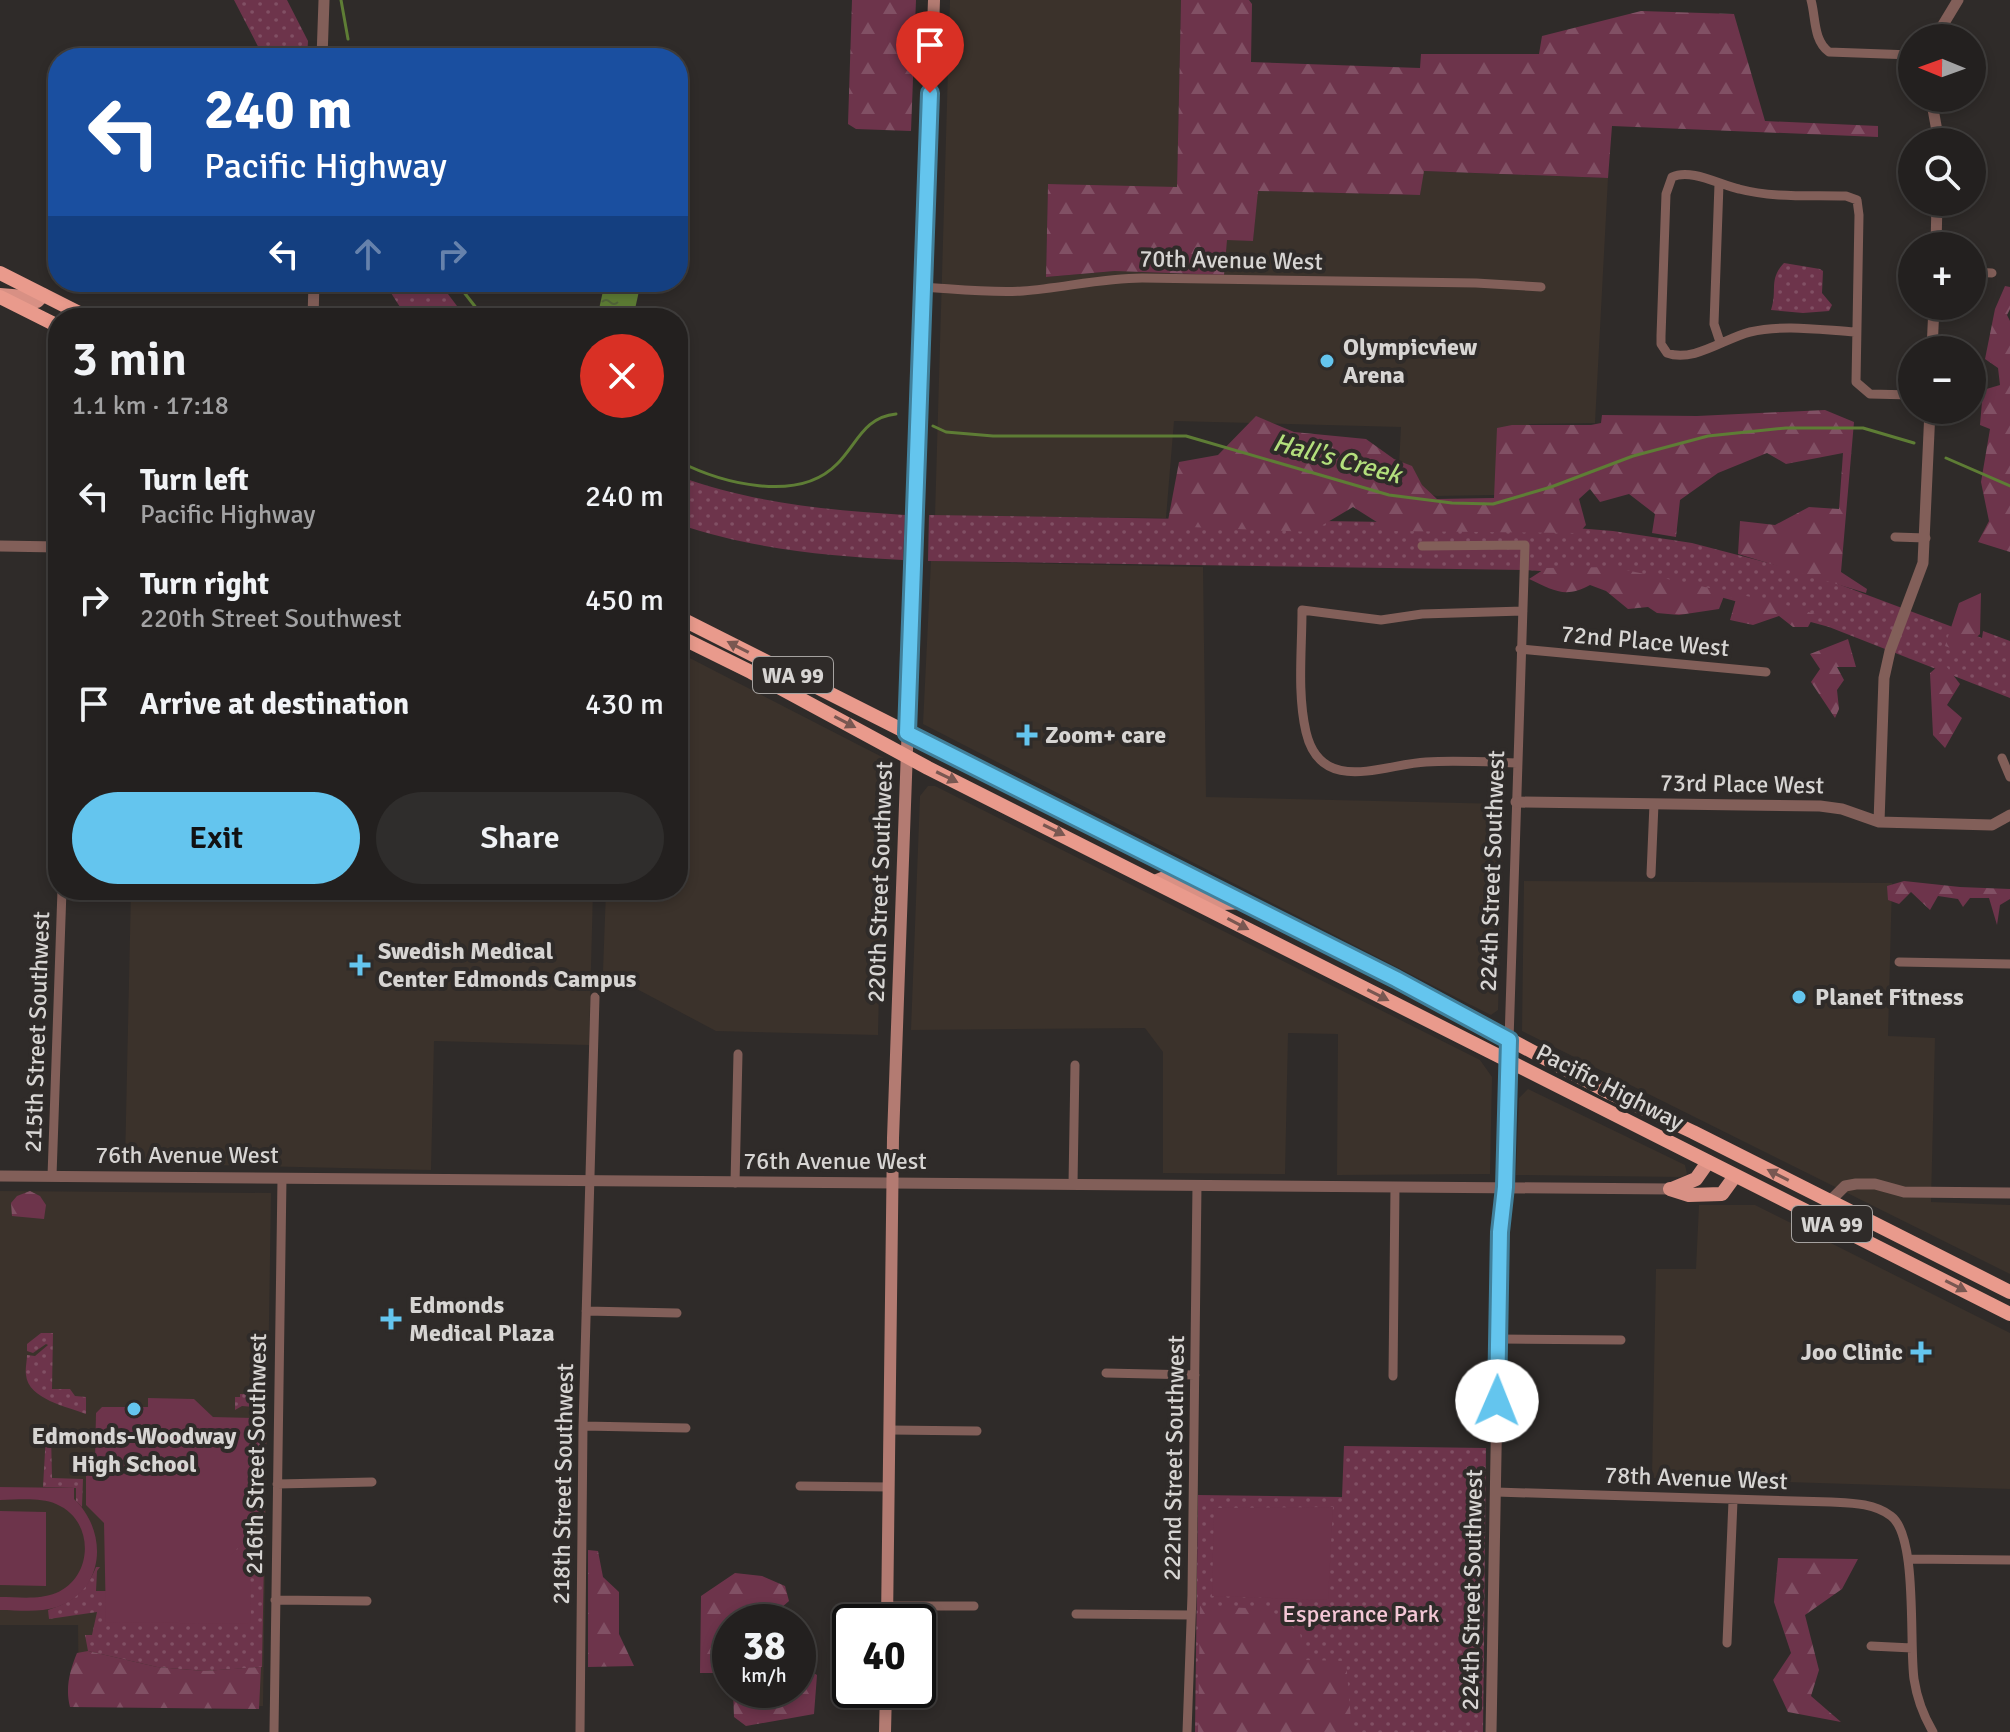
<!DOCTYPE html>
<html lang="en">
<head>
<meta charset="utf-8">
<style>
	:root { --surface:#23201f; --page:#2f2d2c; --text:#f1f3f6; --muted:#a3a3a4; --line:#403e3d; --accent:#64c5ee }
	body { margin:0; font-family:Signika,sans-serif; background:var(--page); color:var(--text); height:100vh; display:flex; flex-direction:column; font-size:30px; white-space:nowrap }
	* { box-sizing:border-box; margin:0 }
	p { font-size:26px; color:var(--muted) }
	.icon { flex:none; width:44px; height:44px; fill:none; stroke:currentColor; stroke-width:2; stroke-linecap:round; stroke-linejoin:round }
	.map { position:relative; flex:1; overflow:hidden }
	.drawer { position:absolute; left:48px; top:308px; width:640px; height:592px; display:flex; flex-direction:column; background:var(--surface); border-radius:32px; box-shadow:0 4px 12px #0003,0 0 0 2px var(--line) }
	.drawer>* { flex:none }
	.hud { position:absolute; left:48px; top:48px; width:640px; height:244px; border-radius:32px; box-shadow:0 4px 12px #0003,0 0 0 2px var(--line); background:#1a4fa0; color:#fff; overflow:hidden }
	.needle { width:52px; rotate:271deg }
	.fabs { position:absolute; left:1898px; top:24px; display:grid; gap:16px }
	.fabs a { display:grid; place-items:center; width:88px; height:88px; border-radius:50%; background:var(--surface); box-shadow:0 4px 12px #0003,0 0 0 2px var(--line); font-size:40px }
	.speed { position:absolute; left:712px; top:1604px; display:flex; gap:16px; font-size:40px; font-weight:700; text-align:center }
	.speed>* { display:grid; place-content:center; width:104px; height:104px; border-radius:50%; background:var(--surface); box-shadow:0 4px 12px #0003,0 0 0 2px var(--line); line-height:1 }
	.speed small { font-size:20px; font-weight:400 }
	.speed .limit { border:4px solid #111; border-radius:12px; background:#fff; color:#111 }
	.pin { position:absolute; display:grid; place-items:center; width:68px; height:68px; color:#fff; margin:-82px -34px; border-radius:50% 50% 50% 0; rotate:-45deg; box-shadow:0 0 8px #0007 }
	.pin .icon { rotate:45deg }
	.me { position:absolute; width:88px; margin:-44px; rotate:1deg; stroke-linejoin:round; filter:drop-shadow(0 0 6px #0008) }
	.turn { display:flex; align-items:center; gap:28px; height:168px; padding:0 24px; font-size:36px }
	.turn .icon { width:104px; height:104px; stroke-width:2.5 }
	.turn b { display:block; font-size:56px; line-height:68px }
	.lanes { display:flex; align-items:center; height:76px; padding:0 24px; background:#0003; justify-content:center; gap:40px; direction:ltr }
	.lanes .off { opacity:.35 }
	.round { display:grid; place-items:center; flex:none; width:84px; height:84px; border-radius:42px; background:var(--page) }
	.overview { display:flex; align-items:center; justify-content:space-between; height:136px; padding:0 24px }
	h1 { font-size:48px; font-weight:600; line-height:60px }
	.primary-button { display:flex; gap:16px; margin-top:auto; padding:16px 24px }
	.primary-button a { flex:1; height:92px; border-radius:48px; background:var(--accent); color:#111; font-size:32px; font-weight:600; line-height:92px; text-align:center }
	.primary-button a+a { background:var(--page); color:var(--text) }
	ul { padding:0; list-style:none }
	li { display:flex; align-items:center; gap:24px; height:104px; padding:0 24px }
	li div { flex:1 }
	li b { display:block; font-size:30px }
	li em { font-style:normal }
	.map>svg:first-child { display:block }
	.built { fill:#3b322b }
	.grass { fill:url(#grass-dots) }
	.forest { fill:url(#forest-firs) }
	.garden { fill:#6d344b }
	.water { fill:url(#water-ripples) }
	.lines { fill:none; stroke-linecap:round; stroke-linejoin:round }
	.stream { stroke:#5e7d35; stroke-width:3 }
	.minor { stroke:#825f59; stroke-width:9 }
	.tertiary { stroke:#825f59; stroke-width:11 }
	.secondary { stroke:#b37b72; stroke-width:12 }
	.primary { stroke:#d89084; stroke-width:14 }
	.trunk { stroke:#e99a8c; stroke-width:14 }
	.oneway { fill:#795751 }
	.route-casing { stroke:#41809b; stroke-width:20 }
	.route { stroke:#64c5ee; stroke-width:14 }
	.poi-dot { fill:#64c5ee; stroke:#2f2b29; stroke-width:3 }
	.labels { text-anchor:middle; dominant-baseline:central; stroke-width:8; stroke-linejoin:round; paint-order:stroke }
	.shield { fill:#2f2b29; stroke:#a5a2a0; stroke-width:2 }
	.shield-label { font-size:22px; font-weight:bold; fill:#d7d5d3 }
	.street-label { font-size:24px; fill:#d7d5d3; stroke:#2f2b29 }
	.poi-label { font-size:24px; font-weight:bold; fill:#d7d5d3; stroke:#2f2b29; text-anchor:start }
	.park-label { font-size:24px; fill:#f4c7d6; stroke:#2f2b29 }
	.water-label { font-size:26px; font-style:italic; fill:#b3df7c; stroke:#2f2b29 }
</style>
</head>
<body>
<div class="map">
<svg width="2010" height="1732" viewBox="0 0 2010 1732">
	<defs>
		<pattern id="grass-dots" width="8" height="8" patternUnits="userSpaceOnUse" patternTransform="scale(2)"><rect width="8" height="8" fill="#6d344b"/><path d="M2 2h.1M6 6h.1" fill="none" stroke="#815064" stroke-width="1.8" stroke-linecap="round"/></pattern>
		<pattern id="forest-firs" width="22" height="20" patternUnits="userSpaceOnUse" patternTransform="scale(2)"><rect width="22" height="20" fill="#6d344b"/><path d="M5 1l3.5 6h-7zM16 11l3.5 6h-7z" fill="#815064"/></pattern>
		<pattern id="water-ripples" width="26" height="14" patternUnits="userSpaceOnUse" patternTransform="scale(2)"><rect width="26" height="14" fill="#5e7d35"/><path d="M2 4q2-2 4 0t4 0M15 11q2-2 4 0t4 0" fill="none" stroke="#526539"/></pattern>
	</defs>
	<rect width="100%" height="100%" fill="#2f2b29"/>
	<path class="built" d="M950,0h231l-4,188 -129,-4 -2,93 69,-6 112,-32 26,2 4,-50 163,4 3,-24 185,7 -13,245 -66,1 -9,63 -25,8 -59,1 -38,-13 3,-56 -227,-6 -8,97 -231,-2z
		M931,561l272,6 3,230 298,7 -6,206 -7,5 -22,-11 -546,-280z
		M678,652l206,106 -6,277 -162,-4 -113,-60 3,-81h72z
		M928,786h7l545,274 12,17 -2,97 -153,1 1,-141 -50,-1 -3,141 -122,-1v-121l-18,-24 -234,2 9,-234z
		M1524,881l368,2 -4,153 47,2 -4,164 79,3v69l-488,-243z
		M131,890h462l-4,155 -155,-4 -3,129 -306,-7z
		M1528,1089l157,76 2,9 -5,3 -166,-2 3,-77z
		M0,1191l271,2 -8,513 -184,-1 -1,-80h-78z
		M1699,1205h56l255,128v156l-358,-11 4,-209h40z"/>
	<path class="grass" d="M234,0h53l21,41 -1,17h-43z
		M1784,263l36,6 3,2 -1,22 10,12 -3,6 -26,2 -32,-3c7,-20 -3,-30 13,-47z
		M384,282h55l27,36h-59z
		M678,476c74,27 149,34 227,39l-2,45c-76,-4 -152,-11 -225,-36z
		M929,515l598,9 86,7 79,12 122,32 168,63 1,-7 27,10v57l-181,-71 -116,-32 -129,-21 -59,-4 -597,-9z
		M41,1333h12l-1,56h18l5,7 11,1v17c-18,-7 -58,-15 -60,-39 -1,-6 1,-14 1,-20l8,1 13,-11 -2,-1 -13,9 -6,-2v-7z
		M240,1394h27l-5,273 -58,4 -47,-4 -69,-16 -3,-16h7l5,-23 -48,7 -1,-9c23,-7 39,-20 48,-43h4l-3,4 -1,20h10l148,-59v-125l-12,-1 -7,4v-13h5z
		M51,1433l1,45 31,1 -1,28 -6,-6v-13l-33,-1 3,-53z
		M1344,1446l142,2 -3,284h-288l3,-237 144,2z"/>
	<path class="forest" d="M852,0h64l-5,131 -55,-2 -8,-5z
		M1181,0h68l3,4 -1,58 169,6 1,-14h118l3,-18 99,-25 93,3 31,107 113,5v11l-266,-11 -4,52 -184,-7 -4,24 -162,-4 -5,50 -26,-1 -3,35 -109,-4 -69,6 2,-93 129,3z
		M2005,286l5,1v22l-3,6 3,6v231l-32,-10 11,-21 -8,-39 9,-53 -10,-4 3,-35 17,-5 -2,-17 -13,-9 10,-50z
		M1825,410l29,12 -13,150 26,17 -1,4 -128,-39 2,-33 35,4 34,-18 30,2 4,-56 -57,11 -19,-11 -49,20 -38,27 -4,37 -24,-4 3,-19 -26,-20 -29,8 -10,-13 -11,10 7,26 -7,8 -188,-2 -38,-24 -42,25 -144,-6 12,-64 39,-7 38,-39 38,16 72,7 28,20 18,7 10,19 15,14 57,-1 3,-70 15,-3h79l10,-2 1,-8 95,1z
		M1612,567l167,36 36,11 -7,13h-15l-14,-11 -26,9 -23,-5 6,-21 -12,-3 -5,13 -40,6 -22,-2 -9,-6 -20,2 -22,-18 -16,-6c-25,14 -37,5 -61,-6l17,-11z
		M1981,593l-1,41 -19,18 -16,-6 14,-43z
		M1848,639l8,28h-19l7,13 -7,10 2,19 -4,9 -24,-36 9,-13 -10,-15z
		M1943,662l17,22 -13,21 15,13 -17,30 -12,-13 -3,-62z
		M1904,881l56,6 50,2v10l-10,6 -3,20 -8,-27h-19l-7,9 -5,-8 -20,-3 -8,14 -19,-18 -12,12 -11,-4 -1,-14z
		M30,1191l10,5 6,9 -2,14 -32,-3 -1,-13 6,-7z
		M588,1550l10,1 5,26 16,15v42l15,32 -46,1z
		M1778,1558l80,1 -16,30 -37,26 14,55 -8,26 30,26 -53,-10 -15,-32 18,-27 -17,-51z
		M735,1573l27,3 23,10 4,15 -24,21h-35v51h-30l1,-77z
		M1200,1606l69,3 31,24 5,27 41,1 6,71h-154z
		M88,1651l69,16 47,4 57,-4 -2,42 -189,-2c-5,-19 0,-37 7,-54z
		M798,1670h11l8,5 -3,39 -68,12 -12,-9 -1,-27h65z"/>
	<path class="garden" d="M148,1398l46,1 19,18 41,1v114l-23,23h19l1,69 -145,-2 -2,-99 -18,-18v-45l9,-1 1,-46 6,-6h46z
		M0,1487l74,1v11c34,32 32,91 -17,108 -18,6 -39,3 -57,3v-13c18,0 39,3 56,-4 38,-16 39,-73 0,-89 -17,-7 -38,-4 -56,-4z
		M1333,1507l-5,93 -116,-4 2,-88z
		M0,1511l46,1v74l-46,-1z"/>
	<path class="water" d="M605,282h36l-8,36h-36z"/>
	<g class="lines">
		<path class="stream" d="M341,0l7,39
			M456,282l28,36
			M933,426l13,6 47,4h193l203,59 63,8 41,1 58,-17 82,-31 75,-20 78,-8h77l51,15
			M1946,458l64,28
			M678,461c43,22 120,43 159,3 20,-20 27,-47 59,-50"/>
		<path class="minor" d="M1811,0c5,18 2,40 18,52l83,3
			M1719,184l-5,140 6,18
			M1972,272l20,1
			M922,287c34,2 67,6 101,4 40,-3 79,-13 119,-13l334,5 65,4
			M1855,332c-34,-2 -71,-8 -105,0 -25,6 -57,31 -83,21l-6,-9v-8l5,-142 6,-17c19,-9 48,8 67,12 34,9 72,6 107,7l11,4 2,15 -3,167 14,12 42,1
			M1895,537l31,1
			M1422,546l103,-1 -16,495
			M1520,649l246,23
			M2002,758l8,19
			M1517,763c-30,-1 -61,-3 -91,-1 -42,2 -105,34 -120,-30 -9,-39 -4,-82 -4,-122l79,10 41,-6 101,-3
			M1651,874l3,-70
			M1899,962l111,2
			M52,1176l10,-286
			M735,1183l3,-129
			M1073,1184l2,-119
			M586,1311l91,2
			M1499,1339l122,1
			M1106,1373l89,2
			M1393,1376l2,-189
			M583,1426l103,2
			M890,1430l87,1
			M277,1484l95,-2
			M800,1486l89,1
			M1496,1492l335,10c20,1 43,1 60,14 27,20 18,127 23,163 3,20 9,36 19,53
			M1908,1559l102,1
			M275,1600l92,1
			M888,1606h86
			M1076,1614l115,1
			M1727,1643l6,-142
			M1871,1646l41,2
			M274,1732l8,-554
			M580,1732l3,-306 12,-429
			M1187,1732l5,-137 5,-410"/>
		<path class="tertiary" d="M1935,38l23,-38
			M322,58l2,-58
			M1931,98l8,44
			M1936,246l1,-44
			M313,318l1,-36
			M1932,350l2,-44
			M0,546l58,1
			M1516,802l304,4 22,3 37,13 113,3 18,-10
			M1879,822l5,-144 6,-27 33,-88 7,-153
			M0,1176l1670,13
			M1830,1201l15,-15 11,-2h19l29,8 106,1
			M1491,1732l9,-500 5,-45 4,-147"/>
		<path class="secondary" d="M887,1622l6,-484 41,-1138
			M885,1732l1,-42"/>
		<path class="primary" d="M0,295l24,2 13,4 6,-6
			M1157,881l10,-4 57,26 19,-1
			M1670,1189l19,6 33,-1 13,-18
			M1672,1189l24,-10 12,-17"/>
		<path class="trunk" d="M0,273l89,45
			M0,297l58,29
			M678,617l718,362 214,114 83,39 317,160
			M678,636l73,36 177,96 1082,546"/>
	</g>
	<defs><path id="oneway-solid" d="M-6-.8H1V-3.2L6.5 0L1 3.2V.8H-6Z" transform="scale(2)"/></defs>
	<g class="oneway">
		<use href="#oneway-solid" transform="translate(738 647) rotate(-153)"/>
		<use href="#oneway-solid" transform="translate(845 722) rotate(28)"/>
		<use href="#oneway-solid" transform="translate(947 777) rotate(26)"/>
		<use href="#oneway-solid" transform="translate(1054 830) rotate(26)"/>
		<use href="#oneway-solid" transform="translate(1238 924) rotate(28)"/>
		<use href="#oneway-solid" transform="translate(1378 995) rotate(27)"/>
		<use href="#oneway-solid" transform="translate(1778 1175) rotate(-153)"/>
		<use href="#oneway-solid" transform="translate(1956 1286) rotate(27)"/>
	</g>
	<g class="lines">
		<defs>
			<path id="route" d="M930,93l-23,640 489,246 113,61 -4,147 -5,45 -3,169"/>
		</defs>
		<use href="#route" class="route-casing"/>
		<use href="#route" class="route"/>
	</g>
	<g class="poi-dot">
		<circle cx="1327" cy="361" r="8"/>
		<path d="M1023 723h8v8h8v8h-8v8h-8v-8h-8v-8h8z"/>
		<path d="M356 953h8v8h8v8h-8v8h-8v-8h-8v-8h8z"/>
		<circle cx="1799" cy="997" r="8"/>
		<path d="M387 1307h8v8h8v8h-8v8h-8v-8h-8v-8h8z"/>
		<path d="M1917 1340h8v8h8v8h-8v8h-8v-8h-8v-8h8z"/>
		<circle cx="134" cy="1409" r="8"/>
	</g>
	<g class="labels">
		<g class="shield">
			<rect x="753" y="657" width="80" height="36" rx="6"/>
			<rect x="1792" y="1206" width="80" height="36" rx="6"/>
		</g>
		<g class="shield-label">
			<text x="793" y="675">WA 99</text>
			<text x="1832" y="1224">WA 99</text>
		</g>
		<g class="street-label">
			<text transform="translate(1231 260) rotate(1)">70th Avenue West</text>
			<text transform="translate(1645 641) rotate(5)">72nd Place West</text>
			<text transform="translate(1742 784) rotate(1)">73rd Place West</text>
			<text transform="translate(1492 871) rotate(-88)">224th Street Southwest</text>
			<text transform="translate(880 882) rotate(-88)">220th Street Southwest</text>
			<text transform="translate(37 1032) rotate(-88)">215th Street Southwest</text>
			<text transform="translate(1610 1087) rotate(27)">Pacific Highway</text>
			<text x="187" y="1155">76th Avenue West</text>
			<text x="835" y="1161">76th Avenue West</text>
			<text transform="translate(256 1454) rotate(-89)">216th Street Southwest</text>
			<text transform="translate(1174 1458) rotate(-89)">222nd Street Southwest</text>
			<text transform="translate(1696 1478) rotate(2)">78th Avenue West</text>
			<text transform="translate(563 1484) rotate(-89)">218th Street Southwest</text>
			<text transform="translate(1472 1590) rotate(-89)">224th Street Southwest</text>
		</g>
		<g class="poi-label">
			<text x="1343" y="347">Olympicview<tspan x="1343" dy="28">Arena</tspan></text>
			<text x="1045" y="735">Zoom+ care</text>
			<text x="378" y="951">Swedish Medical<tspan x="378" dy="28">Center Edmonds Campus</tspan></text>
			<text x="1815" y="997">Planet Fitness</text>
			<text x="409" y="1305">Edmonds<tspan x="409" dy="28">Medical Plaza</tspan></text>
			<text x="1903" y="1352" text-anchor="end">Joo Clinic</text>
			<text x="134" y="1436" text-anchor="middle">Edmonds-Woodway<tspan x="134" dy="28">High School</tspan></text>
		</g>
		<g class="park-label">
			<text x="1361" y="1614">Esperance Park</text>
		</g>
		<g class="water-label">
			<text transform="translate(1337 459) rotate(15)">Hall's Creek</text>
		</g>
	</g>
</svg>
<div class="fabs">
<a><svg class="needle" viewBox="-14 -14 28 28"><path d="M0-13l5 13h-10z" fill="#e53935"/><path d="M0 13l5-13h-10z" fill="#a3a3a4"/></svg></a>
<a><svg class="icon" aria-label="search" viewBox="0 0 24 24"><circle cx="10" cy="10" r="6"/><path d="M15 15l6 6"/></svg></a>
<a>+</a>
<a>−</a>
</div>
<div class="speed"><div>38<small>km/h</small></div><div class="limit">40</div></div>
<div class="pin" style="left:930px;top:93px;background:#d93025"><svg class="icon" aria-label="arrive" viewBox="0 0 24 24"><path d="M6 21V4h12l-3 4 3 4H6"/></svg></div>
<svg class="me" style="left:1497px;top:1401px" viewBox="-20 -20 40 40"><circle r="19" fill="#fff"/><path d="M0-13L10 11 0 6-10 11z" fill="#64c5ee"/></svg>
<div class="hud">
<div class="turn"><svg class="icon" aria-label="left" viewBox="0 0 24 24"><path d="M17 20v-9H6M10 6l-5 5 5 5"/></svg><div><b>240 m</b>Pacific Highway</div></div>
<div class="lanes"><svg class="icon" aria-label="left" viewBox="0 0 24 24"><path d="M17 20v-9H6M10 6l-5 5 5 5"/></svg><svg class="icon off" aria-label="ahead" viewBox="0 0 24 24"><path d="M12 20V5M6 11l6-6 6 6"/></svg><svg class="icon off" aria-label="right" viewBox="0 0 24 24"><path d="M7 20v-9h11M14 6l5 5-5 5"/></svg></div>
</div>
<section class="drawer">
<div class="overview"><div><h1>3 min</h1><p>1.1 km · 17:18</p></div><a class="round" style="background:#d93025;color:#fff"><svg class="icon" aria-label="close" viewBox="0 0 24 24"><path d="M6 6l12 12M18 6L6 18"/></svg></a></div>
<ul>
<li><svg class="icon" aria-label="left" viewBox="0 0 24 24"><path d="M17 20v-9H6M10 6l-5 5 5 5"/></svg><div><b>Turn left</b><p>Pacific Highway</p></div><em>240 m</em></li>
<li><svg class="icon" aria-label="right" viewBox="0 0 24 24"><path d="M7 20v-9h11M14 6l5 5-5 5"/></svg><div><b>Turn right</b><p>220th Street Southwest</p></div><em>450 m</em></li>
<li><svg class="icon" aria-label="arrive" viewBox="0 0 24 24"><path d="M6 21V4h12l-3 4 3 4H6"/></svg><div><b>Arrive at destination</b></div><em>430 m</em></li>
</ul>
<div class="primary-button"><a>Exit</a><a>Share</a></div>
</section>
</div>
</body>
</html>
